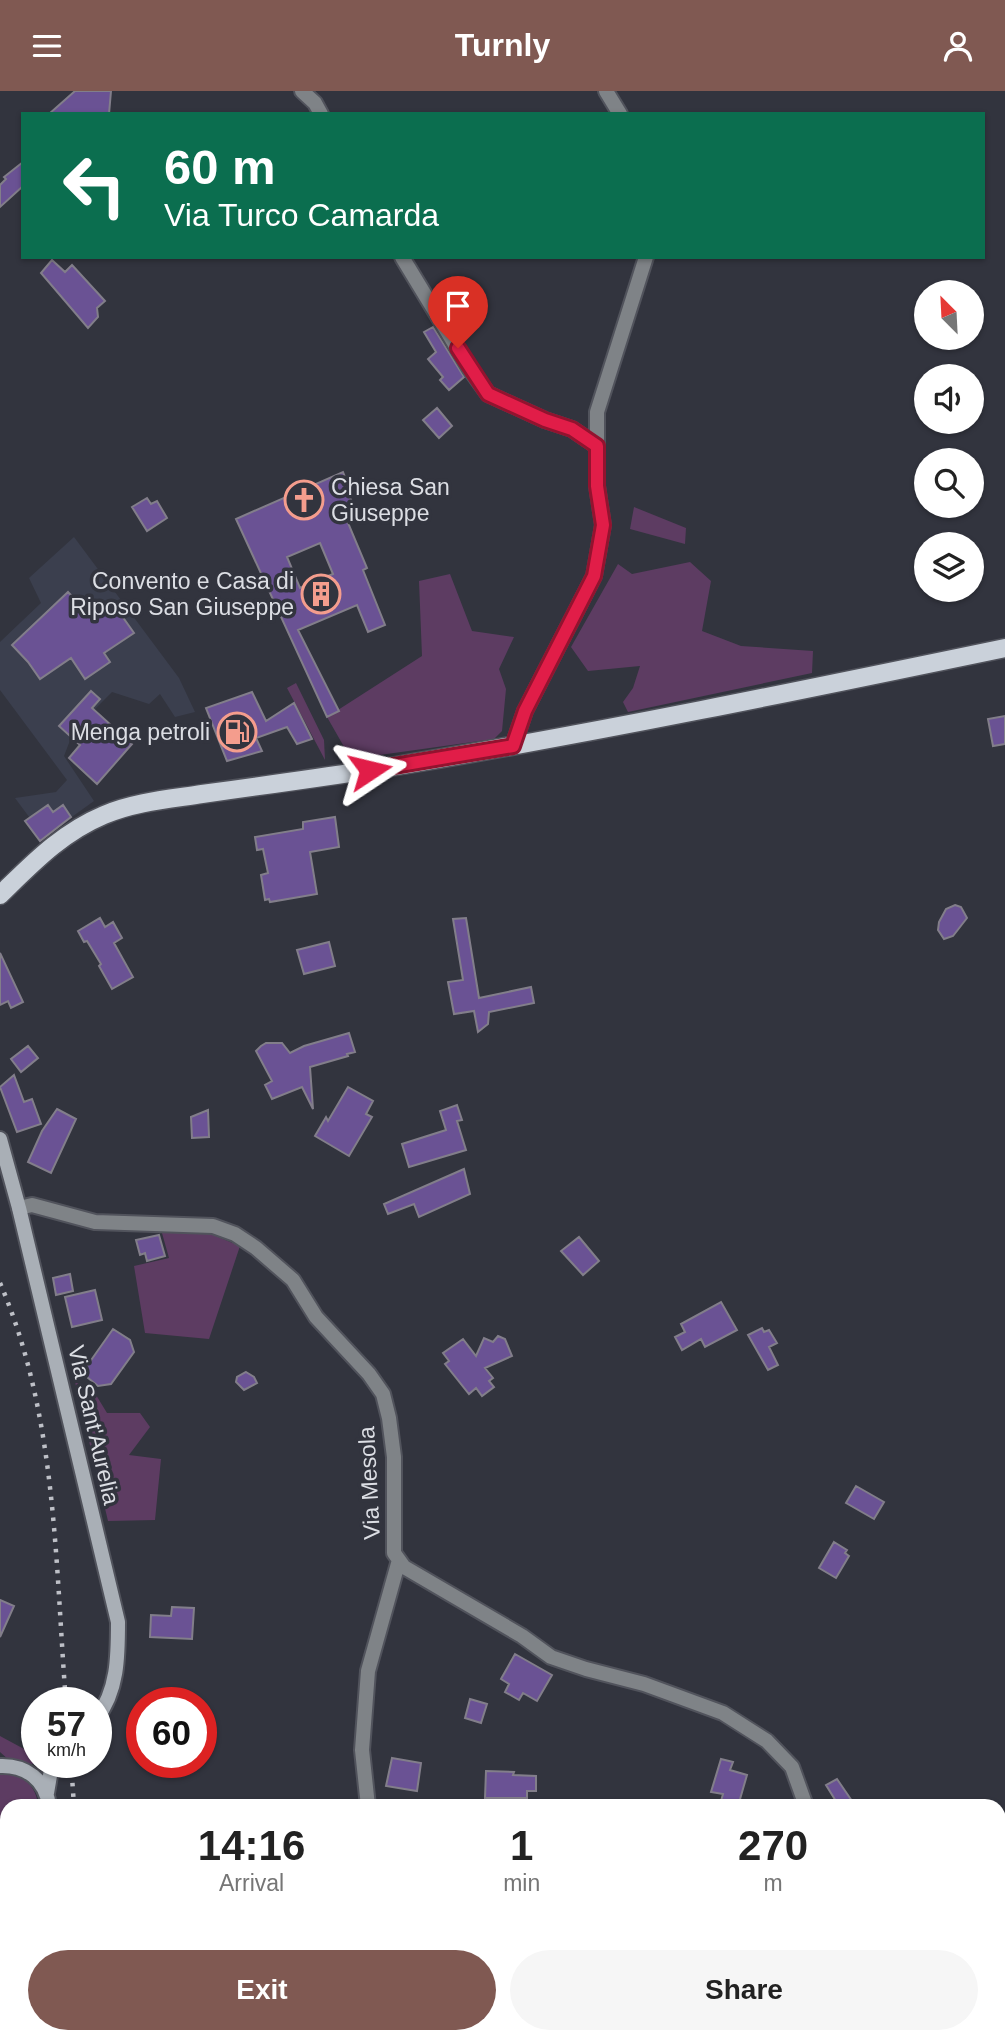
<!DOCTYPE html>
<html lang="en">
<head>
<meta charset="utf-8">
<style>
	:root { --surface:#fff; --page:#f6f6f6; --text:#222; --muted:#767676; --accent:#805952 }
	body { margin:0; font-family:Arial,sans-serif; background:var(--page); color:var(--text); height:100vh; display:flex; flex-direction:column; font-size:26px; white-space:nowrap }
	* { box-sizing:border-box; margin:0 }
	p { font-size:23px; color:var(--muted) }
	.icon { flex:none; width:38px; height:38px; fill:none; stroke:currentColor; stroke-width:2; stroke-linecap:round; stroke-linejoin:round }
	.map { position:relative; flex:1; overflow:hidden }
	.panel { position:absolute; left:0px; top:1708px; width:1006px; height:245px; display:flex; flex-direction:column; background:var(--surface); border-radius:21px 21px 0 0; box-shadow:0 2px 5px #0004 }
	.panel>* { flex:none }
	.hud { position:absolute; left:21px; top:21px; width:964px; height:147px; border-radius:0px; box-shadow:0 2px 5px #0004; background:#0b6e4f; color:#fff; overflow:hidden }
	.needle { width:46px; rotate:336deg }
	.fabs { position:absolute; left:914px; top:189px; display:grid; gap:14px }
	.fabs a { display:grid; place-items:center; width:70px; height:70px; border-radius:50%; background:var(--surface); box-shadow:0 2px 5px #0004; font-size:35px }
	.speed { position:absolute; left:21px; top:1596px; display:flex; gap:14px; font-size:35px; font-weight:700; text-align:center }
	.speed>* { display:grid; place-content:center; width:91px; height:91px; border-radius:50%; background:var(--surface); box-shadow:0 2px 5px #0004; line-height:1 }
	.speed small { font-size:18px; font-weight:400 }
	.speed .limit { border:10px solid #d22; background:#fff; color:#111 }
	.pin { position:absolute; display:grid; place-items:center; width:60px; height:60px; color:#fff; margin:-72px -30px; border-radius:50% 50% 50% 0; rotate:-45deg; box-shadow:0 0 7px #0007 }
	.pin .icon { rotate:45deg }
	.me { position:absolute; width:77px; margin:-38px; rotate:80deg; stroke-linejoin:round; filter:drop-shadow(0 0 5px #0008) }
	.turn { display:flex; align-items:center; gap:24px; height:147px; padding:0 28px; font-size:32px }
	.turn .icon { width:91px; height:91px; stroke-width:2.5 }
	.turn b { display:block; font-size:49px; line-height:60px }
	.eta { display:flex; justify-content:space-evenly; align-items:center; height:119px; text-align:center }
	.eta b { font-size:42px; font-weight:600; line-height:49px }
	.primary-button { display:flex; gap:14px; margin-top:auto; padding:14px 28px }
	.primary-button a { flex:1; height:80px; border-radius:42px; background:var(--accent); color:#fff; font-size:28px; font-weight:600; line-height:80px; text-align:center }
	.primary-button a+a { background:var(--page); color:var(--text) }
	header { display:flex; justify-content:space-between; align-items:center; height:91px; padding:0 28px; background:var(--accent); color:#fff; font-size:32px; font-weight:600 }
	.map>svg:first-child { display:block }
	.built { fill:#3b3f4e }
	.green { fill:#5d3c62 }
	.building { fill:#6a5294; stroke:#827e8a; stroke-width:2; fill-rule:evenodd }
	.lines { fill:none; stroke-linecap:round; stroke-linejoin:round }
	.minor-casing { stroke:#51535c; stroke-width:18 }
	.secondary-casing { stroke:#51535c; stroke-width:18 }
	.primary-casing { stroke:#51535c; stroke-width:21 }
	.minor { stroke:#7f8387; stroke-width:14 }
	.secondary { stroke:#a9afb6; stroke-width:14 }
	.primary { stroke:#cad1da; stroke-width:18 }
	.rail { stroke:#bec0c7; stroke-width:4.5; stroke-dasharray:3.5 7; stroke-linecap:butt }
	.route-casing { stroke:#92132f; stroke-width:18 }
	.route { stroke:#e11d48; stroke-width:12 }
	.labels { text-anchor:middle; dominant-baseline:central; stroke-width:7; stroke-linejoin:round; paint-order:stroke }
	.poi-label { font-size:23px; fill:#dcdee4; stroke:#32343e; text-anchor:end }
	.street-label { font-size:23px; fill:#dcdee4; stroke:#32343e }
</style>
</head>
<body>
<header><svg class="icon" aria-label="menu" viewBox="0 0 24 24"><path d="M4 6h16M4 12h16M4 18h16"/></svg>Turnly<svg class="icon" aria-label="person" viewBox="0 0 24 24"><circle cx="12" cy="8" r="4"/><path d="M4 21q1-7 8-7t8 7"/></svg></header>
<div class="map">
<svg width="1005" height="1953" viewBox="0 0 1005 1953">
	<rect width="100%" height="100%" fill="#32343e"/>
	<path class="built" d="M74,446l105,141 16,34 -20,5 -15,-23 -11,10 -37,-12 -38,38 -10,26 30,45 -50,36 -29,-39 41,-6 11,-12 -67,-90v-48l41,-39 -12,-25z"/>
	<path class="green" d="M634,416l52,21 -1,16 -55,-15z
		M690,471l21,19 -9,50 39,15 72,5 -1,22 -184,39 -5,-10 10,-14 7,-22 -52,5 -17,-24 47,-83 14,10z
		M450,483l22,57 42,6 -15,32 7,20 -4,42 -8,8 -143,20 -24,-42 95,-61 -3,-75z
		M296,592l28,57 1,20 -38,-72z
		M201,1139l39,16 -31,93 -64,-6 -11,-67 35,-8 -7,-25z
		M75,1291l18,8 14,23h33l10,14 -21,28 32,4 -6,61 -47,1z
		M0,1645l37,20v6l-12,5 -15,-6 -10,-9z
		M7,1682c18,4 30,14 31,33h-31v35h-7v-67z"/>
	<path class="building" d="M75,0h36l-2,23h-60z
		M23,71v24l-23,21v-22l6,-6 -2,-2z
		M52,169l13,12 7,-7 33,36 -8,7 1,9 -10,11 -47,-55z
		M433,236l31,50 -15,13 -9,-10 3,-3 -15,-18 8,-7 -12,-20z
		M437,317l15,18 -13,12 -16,-18z
		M343,381l6,15 -3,2 8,17 -11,5 24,57 -4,2 22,55 -17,7 -11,-27 -59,25 41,81 -12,6 -91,-198zM320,452l13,31 -33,14 -13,-31z
		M147,407l4,6 6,-3 10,17 -20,13 -15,-24z
		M68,501l23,25 21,-15 22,31 -30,20 6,9 -25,17 -14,-21 -31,21 -12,-17 -16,-17z
		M91,600l9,8 -8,9 40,36 -35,40 -28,-26 11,-13 -21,-19z
		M252,601l14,29 28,-18 18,36 -15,5 -10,-17 -31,11 6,13 -35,10 -21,-53z
		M1005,625v28l-12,2 -5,-27z
		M48,714l5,7 10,-7 8,12 -31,24 -15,-20z
		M335,726l4,30 -29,5 7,42 -47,8 -1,-3 -4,1 -4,-25 7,-2 -5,-24 -6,1 -2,-13 48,-8v-7z
		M955,814l6,2 6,11 -14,18 -9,3 -6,-9 1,-8 7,-13z
		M100,827l5,9 8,-5 9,16 -8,5 19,34 -21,12 -13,-23 2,-2 -14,-23 -3,1 -6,-11z
		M466,827l13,80 52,-11 3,16 -45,9 -1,12 -10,8 -4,-21 -20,3 -6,-32 15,-2 -10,-61z
		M329,851l6,24 -31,8 -7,-24z
		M0,862l23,49 -12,6 -3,-7 -8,4z
		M349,942l6,19 -8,2 1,2 -38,11 3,42 -11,-22 -30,12 -7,-14 7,-4 -16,-30 5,-5 5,-3h16l8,10 14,-7z
		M28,955l10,12 -17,14 -10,-13z
		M14,984l10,27 8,-3 9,25 -24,8 -17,-45z
		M348,996l25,14 -7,13 6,3 -23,39 -34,-20 11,-19 2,4z
		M457,1014l5,15 -5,1 9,29 -57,17 -7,-23 44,-14 -6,-19z
		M57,1018l19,10 -25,54 -23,-11 14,-31z
		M208,1019l1,27 -17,1 -1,-21z
		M464,1078l6,25 -51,23 -5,-13 -26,10 -4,-10z
		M159,1144l6,21 -18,5 -2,-8 -5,2 -4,-15z
		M579,1146l20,24 -16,14 -22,-24z
		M70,1183l3,17 -17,4 -3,-17z
		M95,1199l7,30 -30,7 -7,-30z
		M721,1211l16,28 -32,17 -4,-8 -19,11 -7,-13 10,-5 -4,-8z
		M762,1237l2,4 5,-2 8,13 -8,4 9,18 -10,5 -20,-35z
		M113,1238l17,11 4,12 -23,32 -13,2 -16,-13z
		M498,1245l7,3 7,17 -27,12 8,10 -4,3 5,6 -12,9 -6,-8 -7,6 -24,-30 4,-3 -6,-8 20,-14 13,17 8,-18 9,4z
		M246,1281l8,5 3,6 -13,7 -8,-8 1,-5z
		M856,1395l28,16 -10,17 -28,-16z
		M834,1451l13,8 -2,3 4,3 -13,22 -17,-10z
		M0,1509l14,6 -14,31z
		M172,1516l22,1 -2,31 -42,-2 1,-22 20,1z
		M515,1563l37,21 -15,26 -14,-8 -4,7 -14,-8 4,-8 -8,-5z
		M470,1608l17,5 -6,19 -16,-5z
		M392,1667l29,5 -4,28 -31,-5z
		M721,1668l12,3 -3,8 17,5 -9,31 -17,-5 2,-7 -12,-2z
		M486,1680l28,1 -1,3 23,1v15h-9v7h-42z
		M837,1688l15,22 -7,5h-6l-13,-21z"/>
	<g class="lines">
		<defs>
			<path id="minor" d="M302,0l13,12 6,11
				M606,0l14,23
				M402,166l68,112 18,25 57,26 27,9 25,17
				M513,655l12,-35 69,-135 9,-51 -6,-39v-74l49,-155
				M19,1117l13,-3 63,17 118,4 22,8 21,14 37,32 23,37 53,57 14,20 6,24 5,39v96l10,14 118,69 29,21 35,12 58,15 79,29 44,28 25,26 14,39
				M368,1715l-6,-56 6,-79 31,-111
				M999,1892l6,-1
				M112,1946l1,7
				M419,1946l2,7"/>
			<path id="secondary" d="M0,1048l19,69 99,414c0,34 0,69 -22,97
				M0,1675c26,-1 46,14 49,40
				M47,1702l5,-29
				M0,1762l7,4
				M50,1946l1,7"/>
			<path id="primary" d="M0,804c32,-31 61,-62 104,-80 30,-13 66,-16 98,-21 65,-9 130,-18 194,-28 204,-34 407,-76 609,-118"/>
		</defs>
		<use href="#minor" class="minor-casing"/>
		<use href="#secondary" class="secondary-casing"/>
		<use href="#primary" class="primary-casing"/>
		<use href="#minor" class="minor"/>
		<use href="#secondary" class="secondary"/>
		<use href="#primary" class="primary"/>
		<path class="rail" d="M0,1192c57,132 55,279 66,420
			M71,1671l3,44
			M97,1946l1,7"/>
	</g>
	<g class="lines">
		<defs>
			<path id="route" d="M370,679l143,-24 12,-35 69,-135 9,-51 -6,-39v-40l-25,-17 -27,-9 -57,-26 -30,-46"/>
		</defs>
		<use href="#route" class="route-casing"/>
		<use href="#route" class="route"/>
	</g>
	<defs>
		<symbol id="church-ring" viewBox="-11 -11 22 22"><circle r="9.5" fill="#32343e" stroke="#f49d8d" stroke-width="1.5"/><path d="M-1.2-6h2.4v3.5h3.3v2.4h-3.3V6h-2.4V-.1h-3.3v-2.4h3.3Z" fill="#f49d8d"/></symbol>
		<symbol id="building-ring" viewBox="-11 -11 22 22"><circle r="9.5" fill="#32343e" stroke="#f49d8d" stroke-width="1.5"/><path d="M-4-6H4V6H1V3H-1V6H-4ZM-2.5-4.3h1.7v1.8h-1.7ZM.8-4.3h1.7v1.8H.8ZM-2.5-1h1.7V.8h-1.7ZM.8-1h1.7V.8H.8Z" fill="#f49d8d"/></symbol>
		<symbol id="fuel-ring" viewBox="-11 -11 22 22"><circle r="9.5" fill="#32343e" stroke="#f49d8d" stroke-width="1.5"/><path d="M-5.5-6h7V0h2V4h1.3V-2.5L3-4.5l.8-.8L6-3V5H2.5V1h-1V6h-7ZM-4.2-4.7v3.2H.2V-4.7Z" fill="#f49d8d"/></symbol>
	</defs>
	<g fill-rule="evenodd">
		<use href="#church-ring" x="282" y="387" width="44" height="44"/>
		<use href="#building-ring" x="299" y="481" width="44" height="44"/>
		<use href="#fuel-ring" x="215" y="619" width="44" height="44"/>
	</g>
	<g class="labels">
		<g class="poi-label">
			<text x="331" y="396" text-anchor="start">Chiesa San<tspan x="331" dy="26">Giuseppe</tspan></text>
			<text x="294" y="490">Convento e Casa di<tspan x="294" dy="26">Riposo San Giuseppe</tspan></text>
			<text x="210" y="641">Menga petroli</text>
		</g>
		<g class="street-label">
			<text transform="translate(94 1334) rotate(77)">Via Sant'Aurelia</text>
			<text transform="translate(369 1392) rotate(-93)">Via Mesola</text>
		</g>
	</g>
</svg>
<div class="fabs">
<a><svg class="needle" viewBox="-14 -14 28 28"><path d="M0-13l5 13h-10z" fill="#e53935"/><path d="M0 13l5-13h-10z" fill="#767676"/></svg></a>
<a><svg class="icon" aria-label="sound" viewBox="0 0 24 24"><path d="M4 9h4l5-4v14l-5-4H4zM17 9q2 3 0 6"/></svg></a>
<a><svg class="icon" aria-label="search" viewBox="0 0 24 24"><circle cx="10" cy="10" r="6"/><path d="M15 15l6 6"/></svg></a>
<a><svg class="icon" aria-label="layers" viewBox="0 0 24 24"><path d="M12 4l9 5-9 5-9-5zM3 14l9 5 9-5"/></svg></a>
</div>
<div class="speed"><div>57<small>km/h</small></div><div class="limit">60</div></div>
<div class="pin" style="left:458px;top:257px;background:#d93025"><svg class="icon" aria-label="arrive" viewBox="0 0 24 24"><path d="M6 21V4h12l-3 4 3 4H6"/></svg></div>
<svg class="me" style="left:370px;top:679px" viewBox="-20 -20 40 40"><path d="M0-17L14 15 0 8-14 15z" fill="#e11d48" stroke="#fff" stroke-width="4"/></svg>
<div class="hud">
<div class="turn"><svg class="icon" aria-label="left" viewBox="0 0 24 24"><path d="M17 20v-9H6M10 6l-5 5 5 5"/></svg><div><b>60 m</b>Via Turco Camarda</div></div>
</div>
<section class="panel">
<div class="eta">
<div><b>14:16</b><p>Arrival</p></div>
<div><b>1</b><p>min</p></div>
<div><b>270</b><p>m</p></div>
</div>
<div class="primary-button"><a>Exit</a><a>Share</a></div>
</section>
</div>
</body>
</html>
